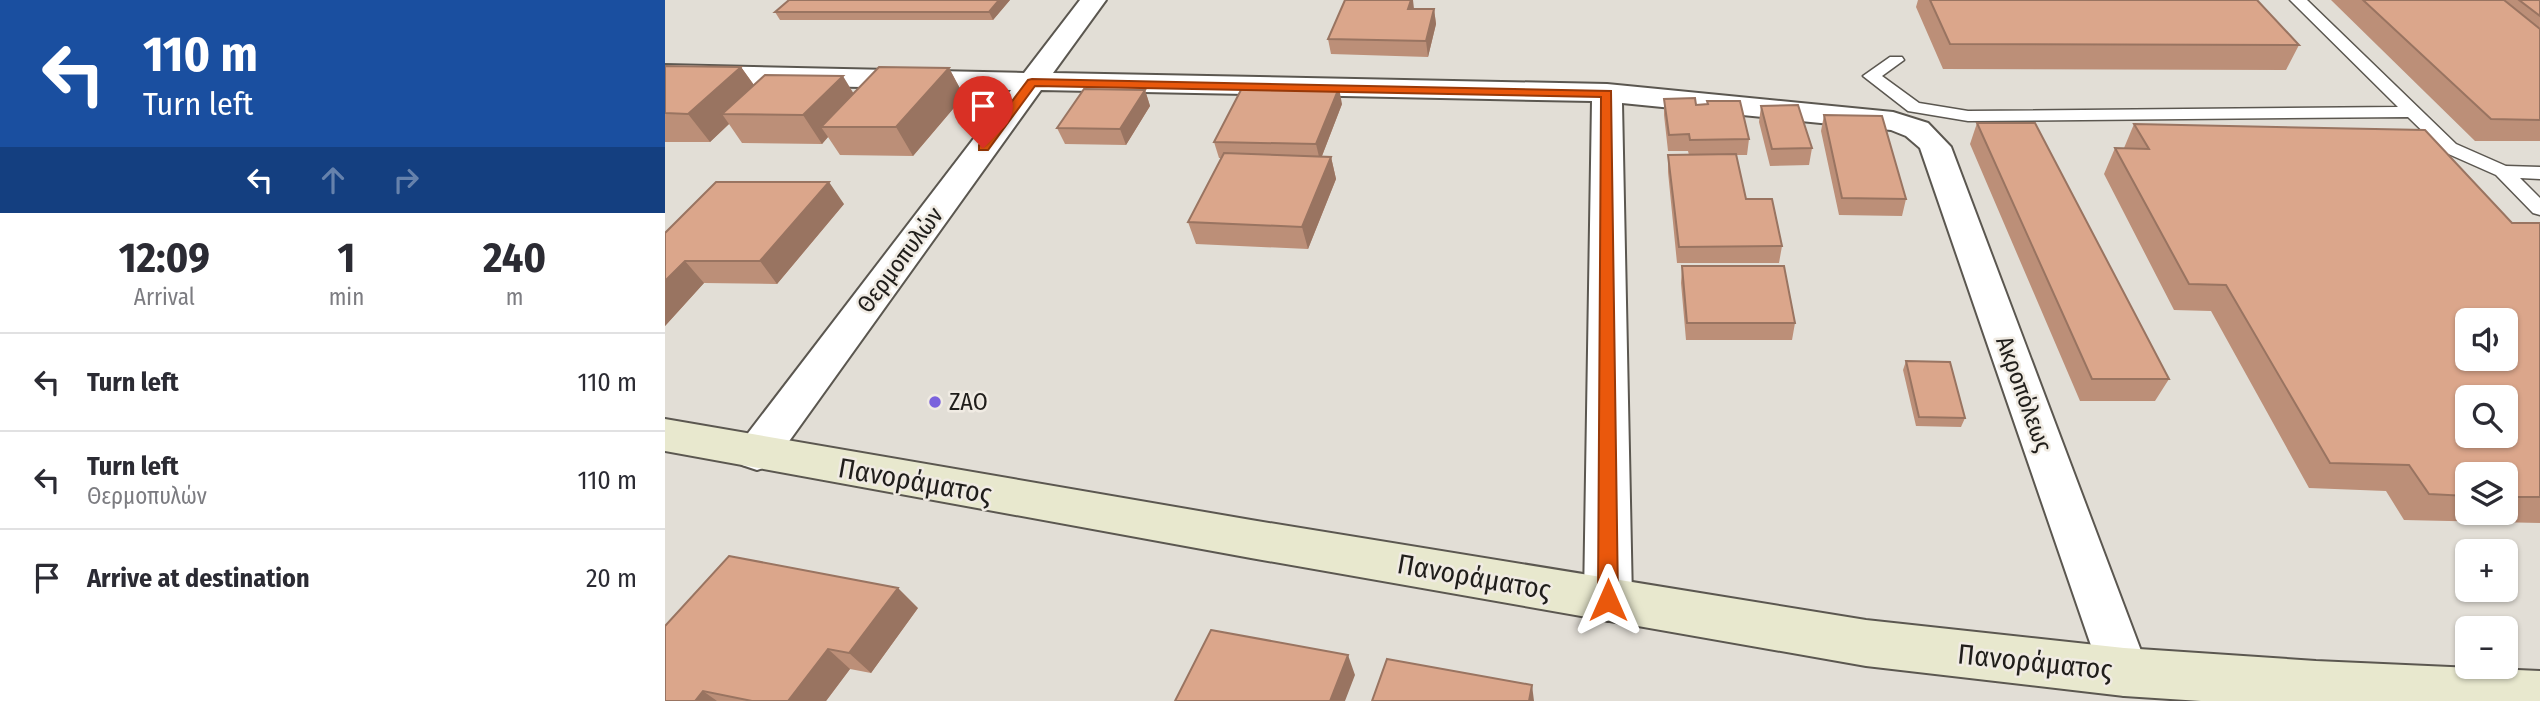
<!DOCTYPE html>
<html lang="en">
<head>
<meta charset="utf-8">
<style>
	:root { --surface:#fff; --page:#f2f2f3; --text:#2b2b33; --muted:#7c7c81; --line:#e1e1e2 }
	body { margin:0; font-family:"Fira Sans Condensed",sans-serif; background:var(--page); color:var(--text); height:100vh; display:flex; flex-direction:column; font-size:26px; white-space:nowrap }
	* { box-sizing:border-box; margin:0 }
	p { font-size:23px; color:var(--muted) }
	.icon { flex:none; width:38px; height:38px; fill:none; stroke:currentColor; stroke-width:2; stroke-linecap:round; stroke-linejoin:round }
	.map { position:relative; flex:1; overflow:hidden }
	.sheet { display:flex; flex-direction:column; background:var(--surface); width:665px }
	.sheet>* { flex:none }
	.hud { background:#1a4fa0; color:#fff; overflow:hidden }
	.tools { position:absolute; left:1790px; top:308px; display:grid; gap:14px }
	.tools a { display:grid; place-items:center; width:63px; height:63px; border-radius:10px; background:var(--surface); box-shadow:0 2px 5px #0004; font-size:35px }
	.pin { position:absolute; display:grid; place-items:center; width:60px; height:60px; color:#fff; margin:-72px -30px; border-radius:50% 50% 50% 0; rotate:-45deg; box-shadow:0 0 7px #0007 }
	.pin .icon { rotate:45deg }
	.me { position:absolute; width:77px; margin:-38px; rotate:0deg; stroke-linejoin:round; filter:drop-shadow(0 0 5px #0008) }
	.turn { display:flex; align-items:center; gap:24px; height:147px; padding:0 28px; font-size:32px }
	.turn .icon { width:91px; height:91px; stroke-width:2.5 }
	.turn b { display:block; font-size:49px; line-height:60px }
	.lanes { display:flex; align-items:center; height:66px; padding:0 28px; background:#0003; justify-content:center; gap:35px; direction:ltr }
	.lanes .off { opacity:.35 }
	.eta { display:flex; justify-content:space-evenly; align-items:center; height:119px; text-align:center }
	.eta b { font-size:42px; font-weight:700; line-height:49px }
	ul { padding:0; list-style:none }
	li { display:flex; align-items:center; gap:21px; height:98px; padding:0 28px; border-top:2px solid var(--line) }
	li div { flex:1 }
	li b { display:block; font-size:26px }
	li em { font-style:normal }
	main { display:flex; flex:1; min-height:0 }
	.map>svg:first-child { display:block }
	.lines { fill:none; stroke-linecap:round; stroke-linejoin:round }
	.lane-casing { stroke:#5b5750; stroke-width:3 }
	.street-casing { stroke:#5b5750; stroke-width:4 }
	.secondary-casing { stroke:#5b5750; stroke-width:4 }
	.lane { fill:#fff; fill-rule:evenodd }
	.street { fill:#fff; fill-rule:evenodd }
	.secondary { fill:#e8e8ce; fill-rule:evenodd }
	.wall { fill:#bc8f78; fill-rule:evenodd }
	.shaded-wall { fill:#997461 }
	.building { fill:#dba68b; stroke:#997461; stroke-width:2; fill-rule:evenodd }
	.route { fill:#ea580c; stroke:#983908; stroke-width:2 }
	.poi-dot { fill:#7a62dd; stroke:#f0ebe3; stroke-width:2.5 }
	.labels { text-anchor:middle; dominant-baseline:central; stroke-width:5; stroke-linejoin:round; paint-order:stroke }
	.street-label { font-size:24px; fill:#201e1b; stroke:#f0ebe3 }
	.poi-label { font-size:24px; fill:#201e1b; stroke:#f0ebe3; text-anchor:start }
	.near-street-label { font-size:28px; fill:#201e1b; stroke:#f0ebe3 }
</style>
</head>
<body>
<main>
<section class="sheet">
<div class="hud">
<div class="turn"><svg class="icon" aria-label="left" viewBox="0 0 24 24"><path d="M17 20v-9H6M10 6l-5 5 5 5"/></svg><div><b>110 m</b>Turn left</div></div>
<div class="lanes"><svg class="icon" aria-label="left" viewBox="0 0 24 24"><path d="M17 20v-9H6M10 6l-5 5 5 5"/></svg><svg class="icon off" aria-label="ahead" viewBox="0 0 24 24"><path d="M12 20V5M6 11l6-6 6 6"/></svg><svg class="icon off" aria-label="right" viewBox="0 0 24 24"><path d="M7 20v-9h11M14 6l5 5-5 5"/></svg></div>
</div>
<div class="eta">
<div><b>12:09</b><p>Arrival</p></div>
<div><b>1</b><p>min</p></div>
<div><b>240</b><p>m</p></div>
</div>
<ul>
<li><svg class="icon" aria-label="left" viewBox="0 0 24 24"><path d="M17 20v-9H6M10 6l-5 5 5 5"/></svg><div><b>Turn left</b></div><em>110 m</em></li>
<li><svg class="icon" aria-label="left" viewBox="0 0 24 24"><path d="M17 20v-9H6M10 6l-5 5 5 5"/></svg><div><b>Turn left</b><p>Θερμοπυλών</p></div><em>110 m</em></li>
<li><svg class="icon" aria-label="arrive" viewBox="0 0 24 24"><path d="M6 21V4h12l-3 4 3 4H6"/></svg><div><b>Arrive at destination</b></div><em>20 m</em></li>
</ul>
</section>
<div class="map">
<svg width="1875" height="701" viewBox="0 0 1875 701">
	<rect width="100%" height="100%" fill="#e2ded6"/>
	<g class="lines">
		<defs>
			<path id="lane" d="M1625,0h17l149,144 50,22 34,1v12l-20,-1 20,20v17l-7,-2 -37,-38 -52,-23 -36,-35 -440,4 -60,-10 -45,-35 27,-19h12l2,3 -22,16 37,27 49,8 430,-4z"/>
			<path id="street" d="M415,0h26l-53,73 554,11 286,28 35,11 23,24 198,525 -7,17 -18,7 -18,-7 -186,-541 -14,-12 -15,-6 -269,-27 10,497 -7,15 -17,6 -17,-6 -7,-15 8,-499 -551,-11 -269,375 -15,5 -15,-5 -6,-12 6,-12 269,-351 -346,-7v-18l359,8z"/>
			<path id="secondary" d="M0,419l586,101 615,100 258,28 192,13 224,10v30h-339l-77,-5 -258,-30 -615,-108 -586,-107z"/>
		</defs>
		<use href="#lane" class="lane-casing"/>
		<use href="#street" class="street-casing"/>
		<use href="#secondary" class="secondary-casing"/>
		<use href="#lane" class="lane"/>
		<use href="#street" class="street"/>
		<use href="#secondary" class="secondary"/>
	</g>
	<path class="wall" d="M124,0h221l-17,20h-213l-5,-8z
		M1253,0h339l42,45 -13,25 -343,-1 -27,-62z
		M1666,0h209v141h-65z
		M749,9h20l2,15 -8,33 -97,-3 -3,-15z
		M0,66l76,1 13,18 99,9 96,-26 15,28 -51,60 -73,-1 -12,-18 -6,7 -80,-1 -13,-19 -19,18h-45z
		M480,90l5,16 -24,39 -61,-1 -8,-16z
		M999,99l32,6 11,-1v-3l42,38 -2,16h-11l10,44 36,47 -3,17h-102l-9,-91v-17h21l-1,-4h-20l-4,-36z
		M677,104l-20,52 9,1 5,22 -28,70 -112,-5 -8,-22 34,-64h-3l-5,-16z
		M1096,106l51,42 -3,17 -39,1 -11,-44z
		M1159,115l82,84 -4,17 -63,-1 -18,-84z
		M1312,123l192,256 -14,22h-75l-110,-257z
		M1469,124l378,99h28v300l-136,-3 -18,-29 -77,-3 -98,-177 -37,-1 -70,-136 11,-26h9zM1802,474h39v39h-39z
		M179,204l-67,80 -73,-1 -39,43v-93z
		M1017,266l113,57 -3,17h-106l-5,-57z
		M1241,361l59,57 -4,9 -45,-1 -13,-56z
		M253,608l-47,65 -21,-4 -24,32h-161z"/>
	<path class="shaded-wall" d="M334,0h11l-17,20 -4,-8z
		M746,0h2l1,9h-6z
		M769,9l2,15 -8,33 -2,-16z
		M76,67l20,28 -39,19 7,10 -19,18 -22,-28z
		M284,68l15,28 -51,60 -17,-29z
		M178,76l17,28 -39,23 7,10 -6,7 -19,-29z
		M674,88l3,16 -22,57 -4,-17z
		M480,90l5,16 -24,39 -6,-16z
		M666,157l5,22 -28,70 -6,-22z
		M164,182l15,22 -67,80 -17,-23z
		M20,261l19,22 -39,43v-45z
		M233,588l20,20 -47,65 -22,-20z
		M163,649l22,20 -24,32h-38z
		M683,655l7,20 -10,26h-15z
		M867,685l2,16h-5z
		M38,691l14,10h-22z"/>
	<path class="building" d="M124,0h210l-10,12h-214z
		M680,0h66l-3,9h26l-8,32 -98,-2z
		M1265,0h327l42,45 -349,-1z
		M1698,0h141l36,29v91l-49,-1z
		M1854,0h21v16z
		M0,66l76,1 -53,47 -23,-1z
		M214,67l70,1 -53,59h-75z
		M100,75l78,1 -40,39 -81,-1z
		M578,86l96,2 -23,56 -102,-2z
		M419,89l61,1 -25,39 -63,-1z
		M1030,98l1,7 12,-1 -1,-3h33l9,38 -59,1 -1,-6 -20,1 -5,-36z
		M1133,105l14,43 -40,1 -11,-43z
		M1159,115l58,1 24,83 -64,-1z
		M1312,123h58l134,256h-77z
		M1469,124l291,6 87,93h28v274h-34v-23h-39v22l-38,-2 -20,-29 -79,-2 -104,-178 -37,-1 -74,-136 34,1zM1802,320h39v39h-39zM1802,397h39v39h-39z
		M559,153l107,4 -29,70 -114,-5z
		M1071,154l10,45h26l10,47 -103,1 -11,-92z
		M51,182h113l-69,79h-75l-20,20v-48z
		M1017,266h102l11,57h-108z
		M1241,361l44,1 15,56 -46,-1z
		M64,556l169,32 -49,65 -21,-4 -40,52h-36l-49,-10 -8,10h-30v-75z
		M546,630l137,25 -18,46h-155z
		M722,659l145,26 -3,16h-157z"/>
	<path class="route" d="M367,79l579,12 7,509 -3,7 -7,2 -7,-2 -3,-7 3,-503 -566,-11 -47,64h-9v-5l49,-65z"/>
	<circle class="poi-dot" cx="270" cy="402" r="7"/>
	<g class="labels">
		<g class="street-label">
			<text transform="translate(235 260) rotate(-53)">Θερμοπυλών</text>
			<text transform="translate(1359 394) rotate(70)">Ακροπόλεως</text>
		</g>
		<g class="poi-label">
			<text x="284" y="402">ZAO</text>
		</g>
		<g class="near-street-label">
			<text transform="translate(250 481) rotate(10)">Πανοράματος</text>
			<text transform="translate(809 577) rotate(10)">Πανοράματος</text>
			<text transform="translate(1370 662) rotate(6)">Πανοράματος</text>
		</g>
	</g>
</svg>
<div class="tools">
<a><svg class="icon" aria-label="sound" viewBox="0 0 24 24"><path d="M4 9h4l5-4v14l-5-4H4zM17 9q2 3 0 6"/></svg></a>
<a><svg class="icon" aria-label="search" viewBox="0 0 24 24"><circle cx="10" cy="10" r="6"/><path d="M15 15l6 6"/></svg></a>
<a><svg class="icon" aria-label="layers" viewBox="0 0 24 24"><path d="M12 4l9 5-9 5-9-5zM3 14l9 5 9-5"/></svg></a>
<a>+</a>
<a>−</a>
</div>
<div class="pin" style="left:318px;top:148px;background:#d93025"><svg class="icon" aria-label="arrive" viewBox="0 0 24 24"><path d="M6 21V4h12l-3 4 3 4H6"/></svg></div>
<svg class="me" style="left:943px;top:600px" viewBox="-20 -20 40 40"><path d="M0-17L14 15 0 8-14 15z" fill="#ea580c" stroke="#fff" stroke-width="4"/></svg>
</div>
</main>
</body>
</html>
